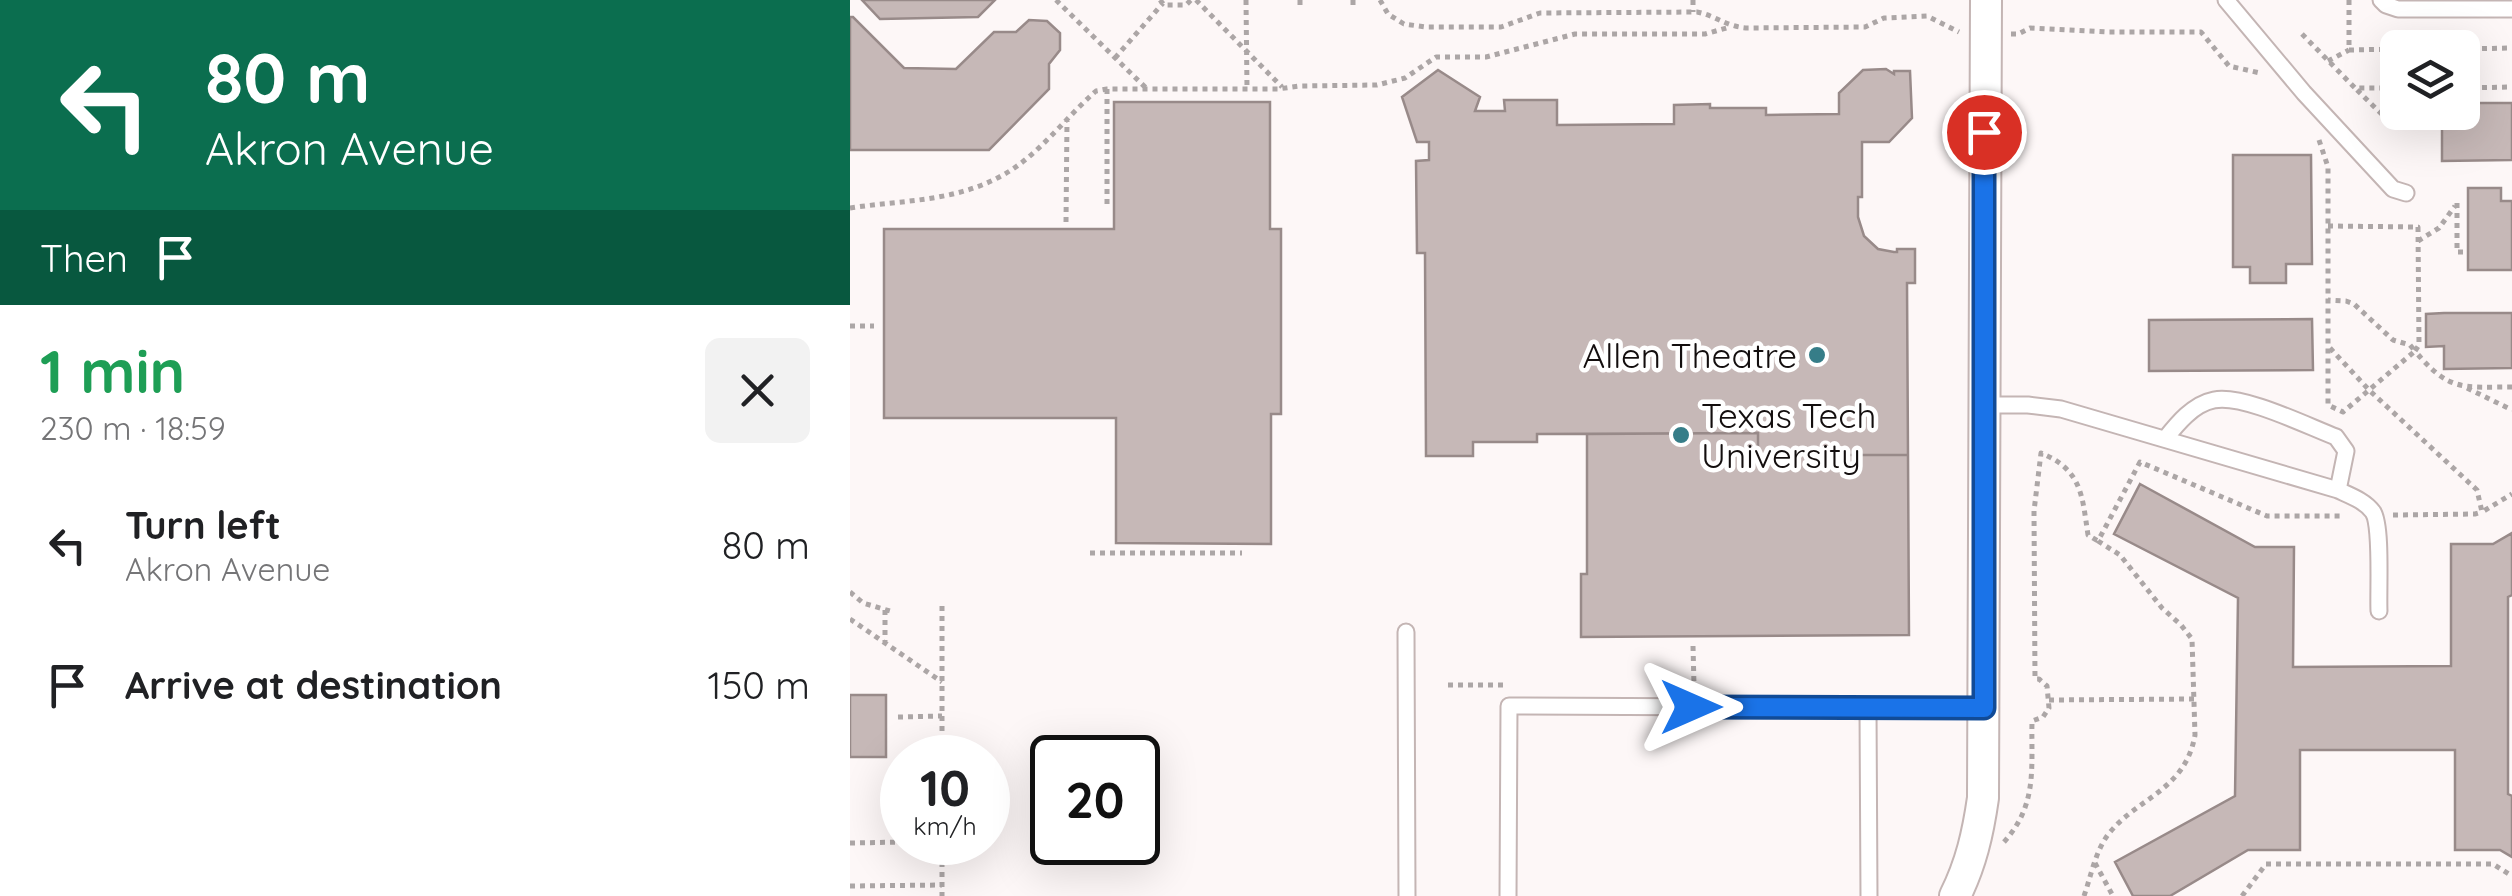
<!DOCTYPE html>
<html lang="en">
<head>
<meta charset="utf-8">
<style>
	:root { --surface:#fff; --page:#f2f2f2; --text:#202124; --muted:#757577 }
	body { margin:0; font-family:Quicksand,sans-serif; background:var(--page); color:var(--text); height:100vh; display:flex; flex-direction:column; font-size:38px; white-space:nowrap }
	* { box-sizing:border-box; margin:0 }
	p { font-size:32px; color:var(--muted) }
	.icon { flex:none; width:55px; height:55px; fill:none; stroke:currentColor; stroke-width:2; stroke-linecap:round; stroke-linejoin:round }
	.map { position:relative; flex:1; overflow:hidden }
	.drawer { display:flex; flex-direction:column; background:var(--surface); width:850px }
	.drawer>* { flex:none }
	.banner { background:#0b6e4f; color:#fff; overflow:hidden }
	.tools { position:absolute; left:1530px; top:30px; display:grid; gap:20px }
	.tools a { display:grid; place-items:center; width:100px; height:100px; border-radius:15px; background:var(--surface); box-shadow:0 10px 40px #0002; font-size:50px }
	.speed { position:absolute; left:30px; top:735px; display:flex; gap:20px; font-size:50px; font-weight:700; text-align:center }
	.speed>* { display:grid; place-content:center; width:130px; height:130px; border-radius:50%; background:var(--surface); box-shadow:0 10px 40px #0002; line-height:1 }
	.speed small { font-size:25px; font-weight:400 }
	.speed .limit { border:5px solid #111; border-radius:15px; background:#fff; color:#111 }
	.pin { position:absolute; display:grid; place-items:center; width:85px; height:85px; color:#fff; margin:-42px; border:5px solid #fff; border-radius:50%; box-shadow:0 2px 10px #0007 }
	.me { position:absolute; width:110px; margin:-55px; rotate:90deg; stroke-linejoin:round; filter:drop-shadow(0 0 8px #0008) }
	.turn { display:flex; align-items:center; gap:35px; height:210px; padding:0 40px; font-size:45px }
	.turn .icon { width:130px; height:130px; stroke-width:2.5 }
	.turn b { display:block; font-size:70px; line-height:85px }
	.then { display:flex; align-items:center; height:95px; padding:0 40px; background:#0003; gap:20px; font-size:38px }
	.round { display:grid; place-items:center; flex:none; width:105px; height:105px; border-radius:15px; background:var(--page) }
	.summary { display:flex; align-items:center; justify-content:space-between; height:170px; padding:0 40px }
	h1 { font-size:60px; font-weight:700; line-height:75px; color:#1e9e55 }
	ul { padding:0; list-style:none }
	li { display:flex; align-items:center; gap:30px; height:140px; padding:0 40px }
	li div { flex:1 }
	li b { display:block; font-size:38px }
	li em { font-style:normal }
	main { display:flex; flex:1; min-height:0 }
	.map>svg:first-child { display:block }
	.building { fill:#c6b8b7; stroke:#988a89; stroke-width:2.5 }
	.lines { fill:none; stroke-linecap:round; stroke-linejoin:round }
	.lane-casing { stroke:#c4b5b4; stroke-width:19 }
	.street-casing { stroke:#c4b5b4; stroke-width:34 }
	.path { stroke:#aca6a6; stroke-width:5; stroke-dasharray:5 5; stroke-linecap:butt }
	.lane { stroke:#fff; stroke-width:15 }
	.street { stroke:#fff; stroke-width:30 }
	.route-casing { stroke:#114b97; stroke-width:25 }
	.route { stroke:#1a73e8; stroke-width:18 }
	.poi-dot { fill:#367d88; stroke:#fff; stroke-width:4 }
	.labels { text-anchor:middle; dominant-baseline:central; stroke-width:9; stroke-linejoin:round; paint-order:stroke }
	.poi-label { font-size:35px; fill:#130e0e; stroke:#fff; text-anchor:end }
</style>
</head>
<body>
<main>
<section class="drawer">
<div class="banner">
<div class="turn"><svg class="icon" aria-label="left" viewBox="0 0 24 24"><path d="M17 20v-9H6M10 6l-5 5 5 5"/></svg><div><b>80 m</b>Akron Avenue</div></div>
<div class="then">Then<svg class="icon" aria-label="arrive" viewBox="0 0 24 24"><path d="M6 21V4h12l-3 4 3 4H6"/></svg></div>
</div>
<div class="summary"><div><h1>1 min</h1><p>230 m · 18:59</p></div><a class="round"><svg class="icon" aria-label="close" viewBox="0 0 24 24"><path d="M6 6l12 12M18 6L6 18"/></svg></a></div>
<ul>
<li><svg class="icon" aria-label="left" viewBox="0 0 24 24"><path d="M17 20v-9H6M10 6l-5 5 5 5"/></svg><div><b>Turn left</b><p>Akron Avenue</p></div><em>80 m</em></li>
<li><svg class="icon" aria-label="arrive" viewBox="0 0 24 24"><path d="M6 21V4h12l-3 4 3 4H6"/></svg><div><b>Arrive at destination</b></div><em>150 m</em></li>
</ul>
</section>
<div class="map">
<svg width="1662" height="896" viewBox="0 0 1662 896">
	<rect width="100%" height="100%" fill="#fdf7f7"/>
	<path class="building" d="M12,0h133l-17,17 -98,2z
		M0,17h3l51,51 52,1 38,-37h22l13,-12 18,1 13,12v17l-11,14v25l-60,61h-139z
		M1036,69l8,5v-3h16l2,47 -23,24h-27v55h-4v20l6,19 14,13 16,3h3v-3h18v34h-8l1,172h-150v-22l-221,1v8h-64v14h-47l-1,-203h-8l-1,-92 13,-1v-18h-12l-15,-45 36,-27 42,27 -5,14h30l-1,-11h53v25l117,-1v-19l36,-1v4h56v7l73,-1v-21l24,-23z
		M264,102h156v127h11v185h-10v130l-155,-1v-125h-232v-189h230z
		M1612,103h50v57l-70,1v-49h20z
		M1383,155h78l1,109h-26v19h-36v-16h-17z
		M1618,188h33v13h11v69h-44z
		M1594,313h68v55l-68,1v-23l-18,1v-33z
		M1462,319l1,51 -164,1v-51z
		M908,433v22h150l1,180 -328,2v-63h6v-140z
		M1290,484l115,63h39l-1,120 158,-1v-122h42l19,-11v62l-4,2v197l4,2v61l-12,-7h-45v-100h-155v100h-52l-78,46h-37l-18,-34 120,-66 3,-198 -124,-64z
		M0,695h36v62h-36z"/>
	<g class="lines">
		<defs>
			<path id="lane" d="M1376,0l78,93 89,96 13,4
				M1531,0l5,5 12,4h114
				M1135,405h43l33,4 277,81c13,6 27,11 35,22 9,14 5,79 6,99
				M1315,439c12,-15 28,-35 49,-39 29,-6 93,26 122,37l10,14 -8,39
				M556,632l1,264
				M1018,708l1,188
				M658,896l1,-190 475,2"/>
			<path id="street" d="M1105,896c16,-32 23,-63 28,-98l3,-798"/>
		</defs>
		<use href="#lane" class="lane-casing"/>
		<use href="#street" class="street-casing"/>
		<path class="path" d="M206,0l91,89
			M310,0l4,5h22l5,-5
			M346,0l86,87
			M396,0l1,89
			M450,0v5
			M503,0v5
			M530,0l8,14 16,10 22,3h75l39,-14 157,-1c20,4 29,15 51,16l117,-1 19,-9 43,-2 32,16
			M843,0v12
			M1499,0v50l49,-1
			M1161,34h7l12,-6 77,4h94l28,34 31,7
			M1452,34l53,54h43
			M1612,49l50,-1
			M265,58l48,-55
			M1478,61l21,-11
			M1612,88l50,-1
			M257,89v116
			M1507,90l35,34 22,-1v-11
			M1469,140l9,27v238l15,7 72,-61 -5,-6 -17,-5 -39,-36 -8,-3 -18,-1
			M1607,203v49h10
			M0,208c53,-8 105,-6 153,-33 36,-20 62,-57 93,-84l11,-2h171l21,-3 78,-1 28,-7 31,-21h50l89,-23h130l25,-7
			M216,222l1,-101
			M1478,226l90,1 1,118 -4,6c34,41 48,36 97,36
			M1568,241l21,-13 16,-22
			M0,326h24
			M1480,348l39,42 108,100 5,22 30,-18
			M1617,388l45,22
			M1543,515l82,-1 7,-2
			M240,553h152
			M0,592l13,11 27,8
			M92,606v152
			M35,610v32
			M0,619l92,63
			M843,646l1,39
			M598,685h57
			M1199,700l146,-1
			M48,717l44,-1
			M92,842v54
			M1154,842c34,-38 27,-74 28,-121l11,-4 6,-9 -2,-22 -8,-7h-4l-1,-168 7,-58c41,17 41,42 47,82l10,6
			M0,843l55,-1
			M1245,863l18,33
			M0,886l92,-1
			M1234,896c7,-20 11,-43 23,-60 28,-38 78,-44 88,-101l-3,-96 -11,-14 -19,-17 -42,-53 -22,-14 42,-79 127,54h75
			M1392,896l24,-32h227l19,12"/>
		<use href="#lane" class="lane"/>
		<use href="#street" class="street"/>
	</g>
	<g class="lines">
		<defs>
			<path id="route" d="M841,707l293,1v-576"/>
		</defs>
		<use href="#route" class="route-casing"/>
		<use href="#route" class="route"/>
	</g>
	<g class="poi-dot">
		<circle cx="967" cy="355" r="10"/>
		<circle cx="831" cy="435" r="10"/>
	</g>
	<g class="labels">
		<g class="poi-label">
			<text x="947" y="355">Allen Theatre</text>
			<text x="851" y="415" text-anchor="start">Texas Tech<tspan x="851" dy="40">University</tspan></text>
		</g>
	</g>
</svg>
<div class="tools">
<a><svg class="icon" aria-label="layers" viewBox="0 0 24 24"><path d="M12 4l9 5-9 5-9-5zM3 14l9 5 9-5"/></svg></a>
</div>
<div class="speed"><div>10<small>km/h</small></div><div class="limit">20</div></div>
<div class="pin" style="left:1134px;top:132px;background:#d93025"><svg class="icon" aria-label="arrive" viewBox="0 0 24 24"><path d="M6 21V4h12l-3 4 3 4H6"/></svg></div>
<svg class="me" style="left:841px;top:707px" viewBox="-20 -20 40 40"><path d="M0-17L14 15 0 8-14 15z" fill="#1a73e8" stroke="#fff" stroke-width="4"/></svg>
</div>
</main>
</body>
</html>
